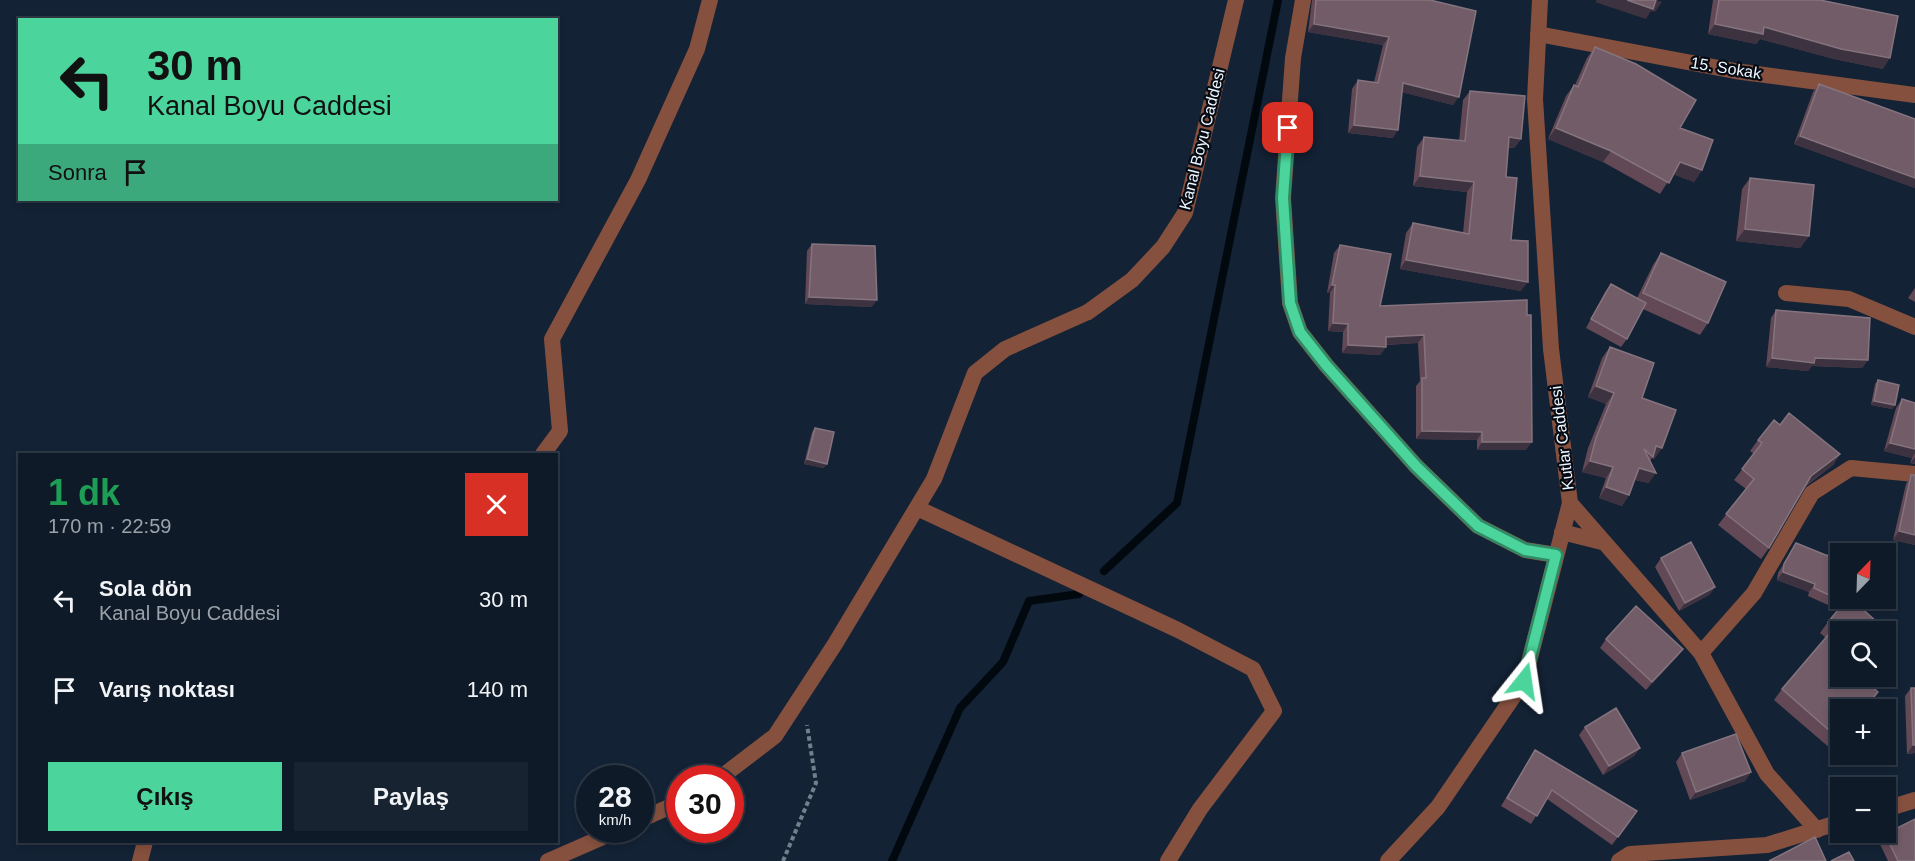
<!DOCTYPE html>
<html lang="tr">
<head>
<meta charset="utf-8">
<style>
	:root { --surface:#0e1a28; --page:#172330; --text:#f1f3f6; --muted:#9ba1a8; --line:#2e3845; --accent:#4bd49b }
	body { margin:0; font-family:Arial,sans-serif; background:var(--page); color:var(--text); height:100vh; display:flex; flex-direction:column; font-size:22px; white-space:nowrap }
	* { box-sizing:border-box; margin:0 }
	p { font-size:20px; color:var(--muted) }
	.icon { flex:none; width:33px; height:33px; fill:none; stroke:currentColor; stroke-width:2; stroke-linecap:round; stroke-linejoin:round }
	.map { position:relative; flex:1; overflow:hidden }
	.drawer { position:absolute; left:18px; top:453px; width:540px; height:390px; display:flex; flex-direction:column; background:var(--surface); border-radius:0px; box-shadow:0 3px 9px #0003,0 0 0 2px var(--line) }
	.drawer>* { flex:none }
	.top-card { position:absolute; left:18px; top:18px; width:540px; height:183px; border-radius:0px; box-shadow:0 3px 9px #0003,0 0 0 2px var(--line); background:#4bd49b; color:#111; overflow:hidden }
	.needle { width:39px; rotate:23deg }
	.buttons { position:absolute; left:1830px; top:543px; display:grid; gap:12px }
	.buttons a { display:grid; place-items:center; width:66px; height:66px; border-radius:0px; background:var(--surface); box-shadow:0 3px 9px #0003,0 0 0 2px var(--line); font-size:30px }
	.speed { position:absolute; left:576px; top:765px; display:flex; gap:12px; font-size:30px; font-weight:700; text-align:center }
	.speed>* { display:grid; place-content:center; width:78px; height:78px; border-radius:50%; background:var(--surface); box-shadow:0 3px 9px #0003,0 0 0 2px var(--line); line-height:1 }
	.speed small { font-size:15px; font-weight:400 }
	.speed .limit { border:9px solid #d22; background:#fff; color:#111 }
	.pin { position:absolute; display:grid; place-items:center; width:51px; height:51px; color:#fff; margin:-26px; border-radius:12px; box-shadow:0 3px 9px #0006 }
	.me { position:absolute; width:66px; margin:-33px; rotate:15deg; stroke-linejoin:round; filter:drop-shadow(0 0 4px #0008) }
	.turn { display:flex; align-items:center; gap:21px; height:126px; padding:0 30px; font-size:27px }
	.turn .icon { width:78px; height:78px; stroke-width:2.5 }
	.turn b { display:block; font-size:42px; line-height:51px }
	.then { display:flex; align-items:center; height:57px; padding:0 30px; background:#0003; gap:12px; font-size:22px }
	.round { display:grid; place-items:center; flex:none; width:63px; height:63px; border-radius:0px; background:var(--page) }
	.overview { display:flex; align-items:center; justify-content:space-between; height:102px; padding:0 30px }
	h1 { font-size:36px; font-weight:700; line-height:45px; color:#1e9e55 }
	.cta { display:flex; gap:12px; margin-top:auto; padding:12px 30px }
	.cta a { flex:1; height:69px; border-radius:0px; background:var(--accent); color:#111; font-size:24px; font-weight:700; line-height:69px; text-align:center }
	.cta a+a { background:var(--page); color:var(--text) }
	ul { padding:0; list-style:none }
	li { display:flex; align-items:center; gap:18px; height:90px; padding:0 30px }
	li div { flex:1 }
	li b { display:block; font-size:22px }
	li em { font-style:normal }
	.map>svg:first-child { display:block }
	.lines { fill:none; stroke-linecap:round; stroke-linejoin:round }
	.stream { stroke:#01090f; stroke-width:8 }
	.path { stroke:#747f8d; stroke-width:4; stroke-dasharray:4.5 3; stroke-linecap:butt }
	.minor { stroke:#86503e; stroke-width:16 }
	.tertiary { stroke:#86503e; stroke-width:16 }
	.wall { fill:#624955 }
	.shaded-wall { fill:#3c3240 }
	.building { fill:#715c67; stroke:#85747e; stroke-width:1.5 }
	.route-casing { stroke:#318a65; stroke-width:15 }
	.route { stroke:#4bd49b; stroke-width:10 }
	.labels { text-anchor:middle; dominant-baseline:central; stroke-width:4.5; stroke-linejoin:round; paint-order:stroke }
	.street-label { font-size:16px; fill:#eff6fd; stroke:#050b14 }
</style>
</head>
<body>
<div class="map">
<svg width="1915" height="861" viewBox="0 0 1915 861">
	<rect width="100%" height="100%" fill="#132235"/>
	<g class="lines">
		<path class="stream" d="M1104,571l73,-68 101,-503
			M892,861l68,-153 43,-46 26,-61 50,-7"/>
		<path class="path" d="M783,861l33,-78 -9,-58"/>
		<path class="minor" d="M1303,0l-10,58 -10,140 7,105 10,29 26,33 90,101 62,60 47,24 31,5
			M1538,34l197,37 180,24
			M1786,293l63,6 66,28
			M543,454l17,-23 -8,-92 86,-159 59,-131 13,-49
			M1570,503l131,150 66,121 50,56
			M917,508l261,122 75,39 21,42 -74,98 -32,52
			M1562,532l40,10
			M1701,653l53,-60 58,-100 39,-25 64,6
			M720,778l55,-42 60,-92 99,-165 41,-106 30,-24 83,-37
			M1886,809l29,-9
			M640,820l40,-18
			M140,861l5,-19
			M548,861l71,-31
			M1388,861l50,-54 86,-126 46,-178 -19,-154 -16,-250 5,-99
			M1619,861l11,-7 137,-9 73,-23"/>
		<path class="tertiary" d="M1088,312l44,-32 31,-33 22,-34 51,-213"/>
	</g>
	<path class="wall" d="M1312,0h118l23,105 -51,-13 -9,46 -45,-5 4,-44 6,-9 16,2 9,-37 -75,-13z
		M1713,0h107l63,69 -49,-10 -74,-20 -4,5 -48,-10z
		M1595,47l85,81 22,42 -8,12 -21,-8 -13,20 -57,-32 -55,-23 18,-43 8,-11h1l12,-27z
		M1819,84l96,35v69l-121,-44 19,-52z
		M1470,91l51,48 -7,9h-6l-2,29 5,63 10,51 -121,-22 6,-36 7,-10 50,10 4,-41 -54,-6 4,-39 7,-10 35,4 4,-41z
		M1750,178l59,58 -9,12 -64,-7 6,-52z
		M812,244l60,63 -67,-3 2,-53z
		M1340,245l40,61 147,-6 -1,150h-49v-10l-61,-1v-53l4,-5 -2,-38 -32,2v2l-6,8 -38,-2 1,-21 -15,-1 2,-38h-3l7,-40z
		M1661,253l47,70 -8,12 -57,-26 -16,30 -6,8 -35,-19 19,-36 6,-8 26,14 16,-33z
		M1915,288v14l-7,-4z
		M1776,310l92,50 -6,8 -50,-2 -4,5 -42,-4 5,-49z
		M1610,347l32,51 20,50 -8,11 -2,-1 -2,3 -1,22 -14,-3 -6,15 -7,11 -23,-8 7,-20 -24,-6 6,-24 18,-44 -18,-7 14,-39z
		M1878,380l17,25 -3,4 -21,-4 4,-21z
		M1902,399l13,4v61l-5,-1 2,-5 -28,-7 12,-43z
		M1780,425l60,29 -7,11 -27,21 -37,62 -8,11 -43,-34 28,-36 -12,-9 20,-26 -4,-3 8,-11z
		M815,428l9,40 -20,-4 8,-32z
		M1911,475l4,70 -22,-5 13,-56z
		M1796,543l31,12 3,-4 12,50 -5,8 -29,-13 1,-4 -32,-12 1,-7z
		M1661,558l54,29 -6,8 -30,16 -24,-44z
		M1848,598h2l44,39 -8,11v-16h-46v44h20l18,16 -13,18h-25v27l-9,12 -57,-49 8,-11 44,-51 -6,-5 8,-11z
		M1606,639l77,10 -6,8 -31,33 -46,-42z
		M1911,688l4,65 -8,1 -2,-58z
		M1585,727l55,21 -6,8 -31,19 -24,-40z
		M1535,750l102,61 -25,34 -65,-46 -16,25 -30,-18z
		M1682,753l69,19 -6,9 -55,19 -14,-38z
		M1885,834l30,27h-27l-9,-19z"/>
	<path class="shaded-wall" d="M1597,0h59l6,2 -7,10 -4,-1 -5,8 -51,-17z
		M1314,24l75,13 -6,8 -75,-13z
		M1715,24l49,3 126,31 -7,11 -49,-10 -74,-20 -4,5 -48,-10z
		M1403,83l56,14 -6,8 -56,-14z
		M1354,125l44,5 -5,8 -45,-5z
		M1556,128l55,23 -8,11 -55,-23z
		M1800,136l115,42v10l-121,-44z
		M1509,137l12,2 -7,9 -11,-1z
		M1680,162l22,8 -8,12 -22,-8z
		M1420,176l54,6 -7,10 -54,-6z
		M1745,229l64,7 -9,12 -64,-7z
		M1406,260l122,22 -7,9 -121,-22z
		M1332,285h3l-5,8h-3z
		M809,297l68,3 -5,7 -67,-3z
		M1333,323l15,1 -5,8 -15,-1z
		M1424,335l-6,8 -38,2 6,-8z
		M1348,345l38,2 -6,8 -38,-2z
		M1772,358h43l53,2 -6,8 -50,-2 -4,5 -42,-4z
		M1596,386l18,7 -8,11 -18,-7z
		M1874,401l21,4 -3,4 -21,-4z
		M1422,431l60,1 -5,8 -61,-1z
		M1482,442h50l-6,8h-49z
		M1890,443l25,6v4l-3,5 -28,-7z
		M1656,446l6,2 -8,11 -2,-1z
		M1840,454l-7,11 -30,22 8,-11z
		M1915,457v7l-5,-1z
		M807,459l20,5 -3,4 -20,-4z
		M1590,461l23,6 -7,11 -24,-6z
		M1639,468l17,5 -7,10 -18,-4z
		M1606,487l23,8 -7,11 -23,-8z
		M1899,531l16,4v10l-22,-5z
		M1783,572l32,12 -6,8 -32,-12z
		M1715,587l-6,8 -30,16 6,-8z
		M1683,649l-6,8 -31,33 6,-8z
		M1878,692l-8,11 -5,7h-2z
		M1840,735v2l-9,12 7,-11z
		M1913,745h2v8l-8,1z
		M1640,748l-6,8 -31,19 6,-9z
		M1751,772l-6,9 -55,19 6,-8z"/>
	<path class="building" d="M1316,0h114l46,11 -17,86 -56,-14 -5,47 -44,-5 4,-45 20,3 11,-46 -75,-13z
		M1627,0h29l-3,9z
		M1719,0h101l78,16 -8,42 -49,-9 -77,-22 -1,7 -48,-10z
		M1595,47l41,17 60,36 -16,28 33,12 -11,30 -22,-8 -11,21 -58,-32 -55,-23 18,-43 4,2z
		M1819,84l96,35v59l-115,-42z
		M1470,91l55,5 -4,43 -12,-2 -3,40 11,1 -6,62 17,1v41l-122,-22 7,-37 56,11 5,-52 -54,-6 4,-39 41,4z
		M1750,178l64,7 -5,51 -64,-7z
		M812,244l63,2 2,54 -68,-3z
		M1340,245l51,9 -11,52 147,-6v15h4l1,127h-50v-10l-60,-1v-53h4l-2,-43 -38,2v10l-38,-2v-21l-15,-1 2,-38h-3z
		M1661,253l65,29 -18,41 -65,-30z
		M1611,284l35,19 -19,36 -36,-20z
		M1776,310l94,8 -2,42 -53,-2 -1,5 -42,-5z
		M1610,347l44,16 -12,35 34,12 -14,38 -6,-2 -3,11 -9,-8 12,24 -17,-5 -10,27 -23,-8 7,-20 -23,-6 6,-23 18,-45 -18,-7z
		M1878,380l21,5 -4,20 -21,-4z
		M1902,399l13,4v46l-25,-6z
		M1789,413l51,41 -29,22 -42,72 -43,-34 28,-35 -12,-10 20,-26 -4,-3 16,-20 6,5z
		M815,428l19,4 -7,32 -20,-5z
		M1911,475h4v60l-16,-4z
		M1691,542l24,45 -30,16 -24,-45z
		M1796,543l32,13 2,-5 10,5v42h3l-1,3 -28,-13 1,-4 -32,-12 1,-8z
		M1848,598h2l44,39 -8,9v-14h-46v44h20l18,16 -15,18h-23v25l-2,3 -56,-49 52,-61 -6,-6z
		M1636,606l47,43 -31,33 -46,-43z
		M1911,688h4v57h-2z
		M1616,708l24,40 -31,18 -24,-39z
		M1736,734l15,38 -55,20 -14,-39z
		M1535,750l102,61 -19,26 -66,-47 -15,26 -30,-18z
		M1915,819v42h-17l-13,-27z
		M1815,837l11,24h-57z
		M1849,852l5,9h-23z"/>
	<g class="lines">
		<defs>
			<path id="route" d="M1288,128l-5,70 7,105 10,29 26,33 90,101 62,60 47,24 31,5 -32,126"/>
		</defs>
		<use href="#route" class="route-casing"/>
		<use href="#route" class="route"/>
	</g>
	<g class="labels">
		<g class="street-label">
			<text transform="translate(1726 68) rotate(9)">15. Sokak</text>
			<text transform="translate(1202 139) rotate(-76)">Kanal Boyu Caddesi</text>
			<text transform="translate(1562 438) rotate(-97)">Kutlar Caddesi</text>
		</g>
	</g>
</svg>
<div class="buttons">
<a><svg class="needle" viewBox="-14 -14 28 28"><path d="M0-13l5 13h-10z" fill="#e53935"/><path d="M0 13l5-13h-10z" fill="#9ba1a8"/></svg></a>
<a><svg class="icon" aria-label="search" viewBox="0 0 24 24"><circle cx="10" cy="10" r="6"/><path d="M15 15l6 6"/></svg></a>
<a>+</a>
<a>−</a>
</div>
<div class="speed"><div>28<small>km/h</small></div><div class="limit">30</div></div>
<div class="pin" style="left:1288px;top:128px;background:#d93025"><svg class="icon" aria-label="arrive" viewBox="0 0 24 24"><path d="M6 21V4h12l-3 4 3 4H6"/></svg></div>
<svg class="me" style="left:1524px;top:681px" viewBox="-20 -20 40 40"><path d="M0-17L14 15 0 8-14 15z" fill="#4bd49b" stroke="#fff" stroke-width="4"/></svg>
<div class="top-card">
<div class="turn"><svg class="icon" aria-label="left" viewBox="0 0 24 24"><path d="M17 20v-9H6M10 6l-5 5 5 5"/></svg><div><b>30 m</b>Kanal Boyu Caddesi</div></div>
<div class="then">Sonra<svg class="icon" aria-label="arrive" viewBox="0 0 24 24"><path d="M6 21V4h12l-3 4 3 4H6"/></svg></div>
</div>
<section class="drawer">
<div class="overview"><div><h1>1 dk</h1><p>170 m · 22:59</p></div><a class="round" style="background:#d93025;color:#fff"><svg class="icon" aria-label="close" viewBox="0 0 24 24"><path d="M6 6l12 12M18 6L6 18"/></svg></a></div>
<ul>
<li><svg class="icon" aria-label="left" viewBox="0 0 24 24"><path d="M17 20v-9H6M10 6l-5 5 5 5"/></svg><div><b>Sola dön</b><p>Kanal Boyu Caddesi</p></div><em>30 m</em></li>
<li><svg class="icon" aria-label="arrive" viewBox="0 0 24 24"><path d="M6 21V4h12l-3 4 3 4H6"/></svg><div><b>Varış noktası</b></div><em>140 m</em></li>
</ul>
<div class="cta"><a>Çıkış</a><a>Paylaş</a></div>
</section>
</div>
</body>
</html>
